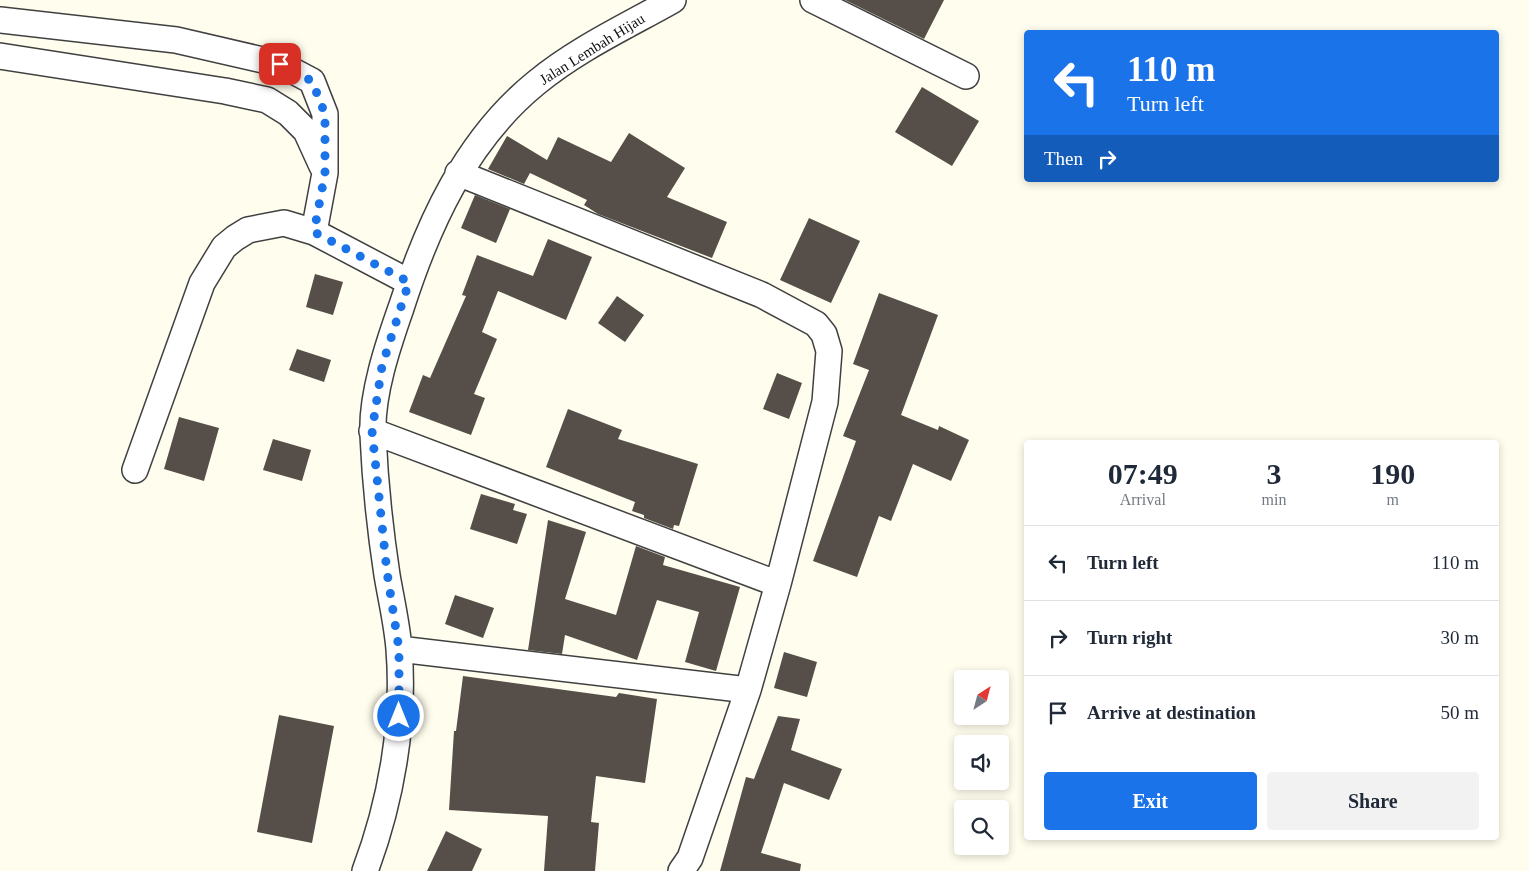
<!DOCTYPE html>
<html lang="en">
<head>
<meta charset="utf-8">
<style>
	:root { --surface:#fff; --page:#f2f2f3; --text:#1f2937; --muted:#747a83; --line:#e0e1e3; --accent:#1a73e8 }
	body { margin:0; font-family:"Times New Roman",serif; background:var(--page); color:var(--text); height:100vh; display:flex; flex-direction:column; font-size:19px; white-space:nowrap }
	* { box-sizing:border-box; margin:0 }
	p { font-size:16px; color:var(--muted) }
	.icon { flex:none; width:28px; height:28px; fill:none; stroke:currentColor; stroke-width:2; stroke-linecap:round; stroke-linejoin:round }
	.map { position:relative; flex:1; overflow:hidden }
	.details { position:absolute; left:1024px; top:440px; width:475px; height:400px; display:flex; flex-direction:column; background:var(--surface); border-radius:5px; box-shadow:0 2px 8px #0003 }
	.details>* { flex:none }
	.hud { position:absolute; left:1024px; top:30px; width:475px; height:152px; border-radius:5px; box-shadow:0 2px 8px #0003; background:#1a73e8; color:#fff; overflow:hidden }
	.needle { width:32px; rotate:36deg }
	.fabs { position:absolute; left:954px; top:670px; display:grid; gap:10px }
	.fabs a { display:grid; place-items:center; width:55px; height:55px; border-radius:5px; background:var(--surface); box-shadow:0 2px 8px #0003; font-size:25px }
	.pin { position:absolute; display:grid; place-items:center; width:42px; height:42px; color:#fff; margin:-21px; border-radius:10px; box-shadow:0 2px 8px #0006 }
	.me { position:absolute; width:55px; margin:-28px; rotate:0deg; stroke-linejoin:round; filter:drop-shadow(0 0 4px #0008) }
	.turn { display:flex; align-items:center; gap:18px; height:105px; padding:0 20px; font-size:22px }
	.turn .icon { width:65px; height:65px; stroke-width:2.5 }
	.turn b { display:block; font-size:35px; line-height:42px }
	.then { display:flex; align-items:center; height:48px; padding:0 20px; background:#0003; gap:10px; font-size:19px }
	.eta { display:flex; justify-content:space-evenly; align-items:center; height:85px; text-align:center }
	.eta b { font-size:30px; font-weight:600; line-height:35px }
	.action { display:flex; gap:10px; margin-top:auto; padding:10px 20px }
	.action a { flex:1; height:58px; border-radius:5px; background:var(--accent); color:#fff; font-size:20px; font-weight:600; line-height:58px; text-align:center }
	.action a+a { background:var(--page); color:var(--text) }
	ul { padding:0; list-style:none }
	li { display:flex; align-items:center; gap:15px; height:75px; padding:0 20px; border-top:1px solid var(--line) }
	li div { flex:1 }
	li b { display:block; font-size:19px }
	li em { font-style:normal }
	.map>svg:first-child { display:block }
	.building { fill:#564f49 }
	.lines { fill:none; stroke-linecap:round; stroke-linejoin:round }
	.minor-casing { stroke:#404040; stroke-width:28 }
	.minor { stroke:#fff; stroke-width:25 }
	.route { stroke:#1a73e8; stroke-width:9; stroke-dasharray:0 16.2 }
	.labels { text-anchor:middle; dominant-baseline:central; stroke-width:5; stroke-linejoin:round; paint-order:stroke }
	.street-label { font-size:15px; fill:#0d0d0d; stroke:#fff }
</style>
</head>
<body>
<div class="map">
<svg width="1529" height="871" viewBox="0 0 1529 871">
	<rect width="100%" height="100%" fill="#fffded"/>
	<path class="building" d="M845,0h99l-20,39z
		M922,87l57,34 -27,45 -57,-34z
		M629,133l56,35 -18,29 60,25 -15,36 -114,-44 -14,-9 3,-5 -57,-27 -6,11 -36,-15 19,-33 40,24 11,-23 53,25z
		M475,195l35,14 -14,34 -35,-15z
		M809,218l51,23 -29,62 -51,-23z
		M548,239l44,18 -26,63 -68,-29 -16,41 15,7 -23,55 11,4 -14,37 -62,-23 14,-37 7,3 36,-82 -4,-1 15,-40 56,21z
		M315,274l28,8 -10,33 -27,-8z
		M879,293l59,22 -37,100 37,15 1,-4 30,14 -18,41 -38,-17 -22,57 -12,-5 -22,61 -44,-16 43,-120 -13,-5 26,-66 -16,-6z
		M617,296l27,19 -19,27 -27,-19z
		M297,349l34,11 -7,22 -35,-12z
		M777,373l25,10 -13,36 -26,-10z
		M568,409l54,21 -4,9 80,25 -19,62 -5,-1 -1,4 -29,-11v-3l-12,-4 3,-9 -89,-35z
		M179,417l40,11 -15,53 -40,-12z
		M273,439l38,11 -9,31 -39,-11z
		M481,494l34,10 -2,6 14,4 -10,30 -47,-15z
		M548,520l38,12 -21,67 51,16 20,-69 29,11 -2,8 77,22 -24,84 -31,-9 14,-50 -42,-12 -20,60 -72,-25 -3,19 -34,-4z
		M455,595l39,13 -11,30 -38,-14z
		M784,652l33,10 -10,35 -33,-9z
		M463,676l153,21 3,-4 38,6 -12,84 -49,-7 -5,46 8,1 -4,48h-51l4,-55 -99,-6 5,-79h2z
		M279,715l55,11 -22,117 -55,-11z
		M778,716l22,3 -9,31 51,19 -13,31 -45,-17 -23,70 40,11 -1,7h-80l26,-94 8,2z
		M446,831l36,18 -10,22h-45z"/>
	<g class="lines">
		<defs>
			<path id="minor" d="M813,0l153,76
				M0,20l176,20 104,24 32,17 13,33v59l-11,59
				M0,56l225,35 42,9 21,13 18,18 16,35
				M458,173l304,122 54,29 8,10 5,17 -4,51 -47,182 -30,106 -58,168 -9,13
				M372,431l406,153
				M135,470l67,-187 22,-36 11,-9 13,-8 36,-7 30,9 95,50
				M399,649l349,41
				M365,871c26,-69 40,-148 34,-222 -2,-25 -8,-50 -12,-74 -7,-46 -12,-94 -14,-140 -2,-40 15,-90 28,-127 27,-84 65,-168 135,-225 41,-34 91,-57 137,-83"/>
		</defs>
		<use href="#minor" class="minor-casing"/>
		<use href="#minor" class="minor"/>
	</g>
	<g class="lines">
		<path class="route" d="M280,64l32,17 13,33v59l-11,59 95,50 -27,84 -10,65 15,141 12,77v67"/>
	</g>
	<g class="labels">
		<g class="street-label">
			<text transform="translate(592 49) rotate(-32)">Jalan Lembah Hijau</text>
		</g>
	</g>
</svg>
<div class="fabs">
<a><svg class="needle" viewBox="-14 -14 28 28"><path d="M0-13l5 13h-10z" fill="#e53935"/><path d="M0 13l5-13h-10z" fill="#747a83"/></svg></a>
<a><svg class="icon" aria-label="sound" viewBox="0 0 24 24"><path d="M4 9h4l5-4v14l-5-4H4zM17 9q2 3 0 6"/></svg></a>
<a><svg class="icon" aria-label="search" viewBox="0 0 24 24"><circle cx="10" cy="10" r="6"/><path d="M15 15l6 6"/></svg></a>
</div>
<div class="pin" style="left:280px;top:64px;background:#d93025"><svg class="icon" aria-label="arrive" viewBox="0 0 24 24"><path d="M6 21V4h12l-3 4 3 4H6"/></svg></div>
<svg class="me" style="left:399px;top:716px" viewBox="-20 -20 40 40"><circle r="17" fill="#1a73e8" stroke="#fff" stroke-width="3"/><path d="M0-11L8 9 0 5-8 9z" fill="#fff"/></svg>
<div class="hud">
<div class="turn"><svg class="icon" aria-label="left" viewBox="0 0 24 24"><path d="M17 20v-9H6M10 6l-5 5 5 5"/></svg><div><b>110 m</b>Turn left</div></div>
<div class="then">Then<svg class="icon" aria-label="right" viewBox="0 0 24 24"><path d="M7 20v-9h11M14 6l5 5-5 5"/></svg></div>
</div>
<section class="details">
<div class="eta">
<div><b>07:49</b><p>Arrival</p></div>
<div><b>3</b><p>min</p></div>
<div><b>190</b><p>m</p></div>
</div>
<ul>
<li><svg class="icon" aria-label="left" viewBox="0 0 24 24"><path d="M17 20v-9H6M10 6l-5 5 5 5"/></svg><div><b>Turn left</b></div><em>110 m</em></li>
<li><svg class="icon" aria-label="right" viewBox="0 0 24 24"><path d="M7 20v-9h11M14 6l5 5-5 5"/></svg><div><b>Turn right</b></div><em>30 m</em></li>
<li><svg class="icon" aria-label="arrive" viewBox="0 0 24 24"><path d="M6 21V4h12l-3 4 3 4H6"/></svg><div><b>Arrive at destination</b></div><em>50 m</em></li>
</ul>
<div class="action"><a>Exit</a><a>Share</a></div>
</section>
</div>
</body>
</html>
